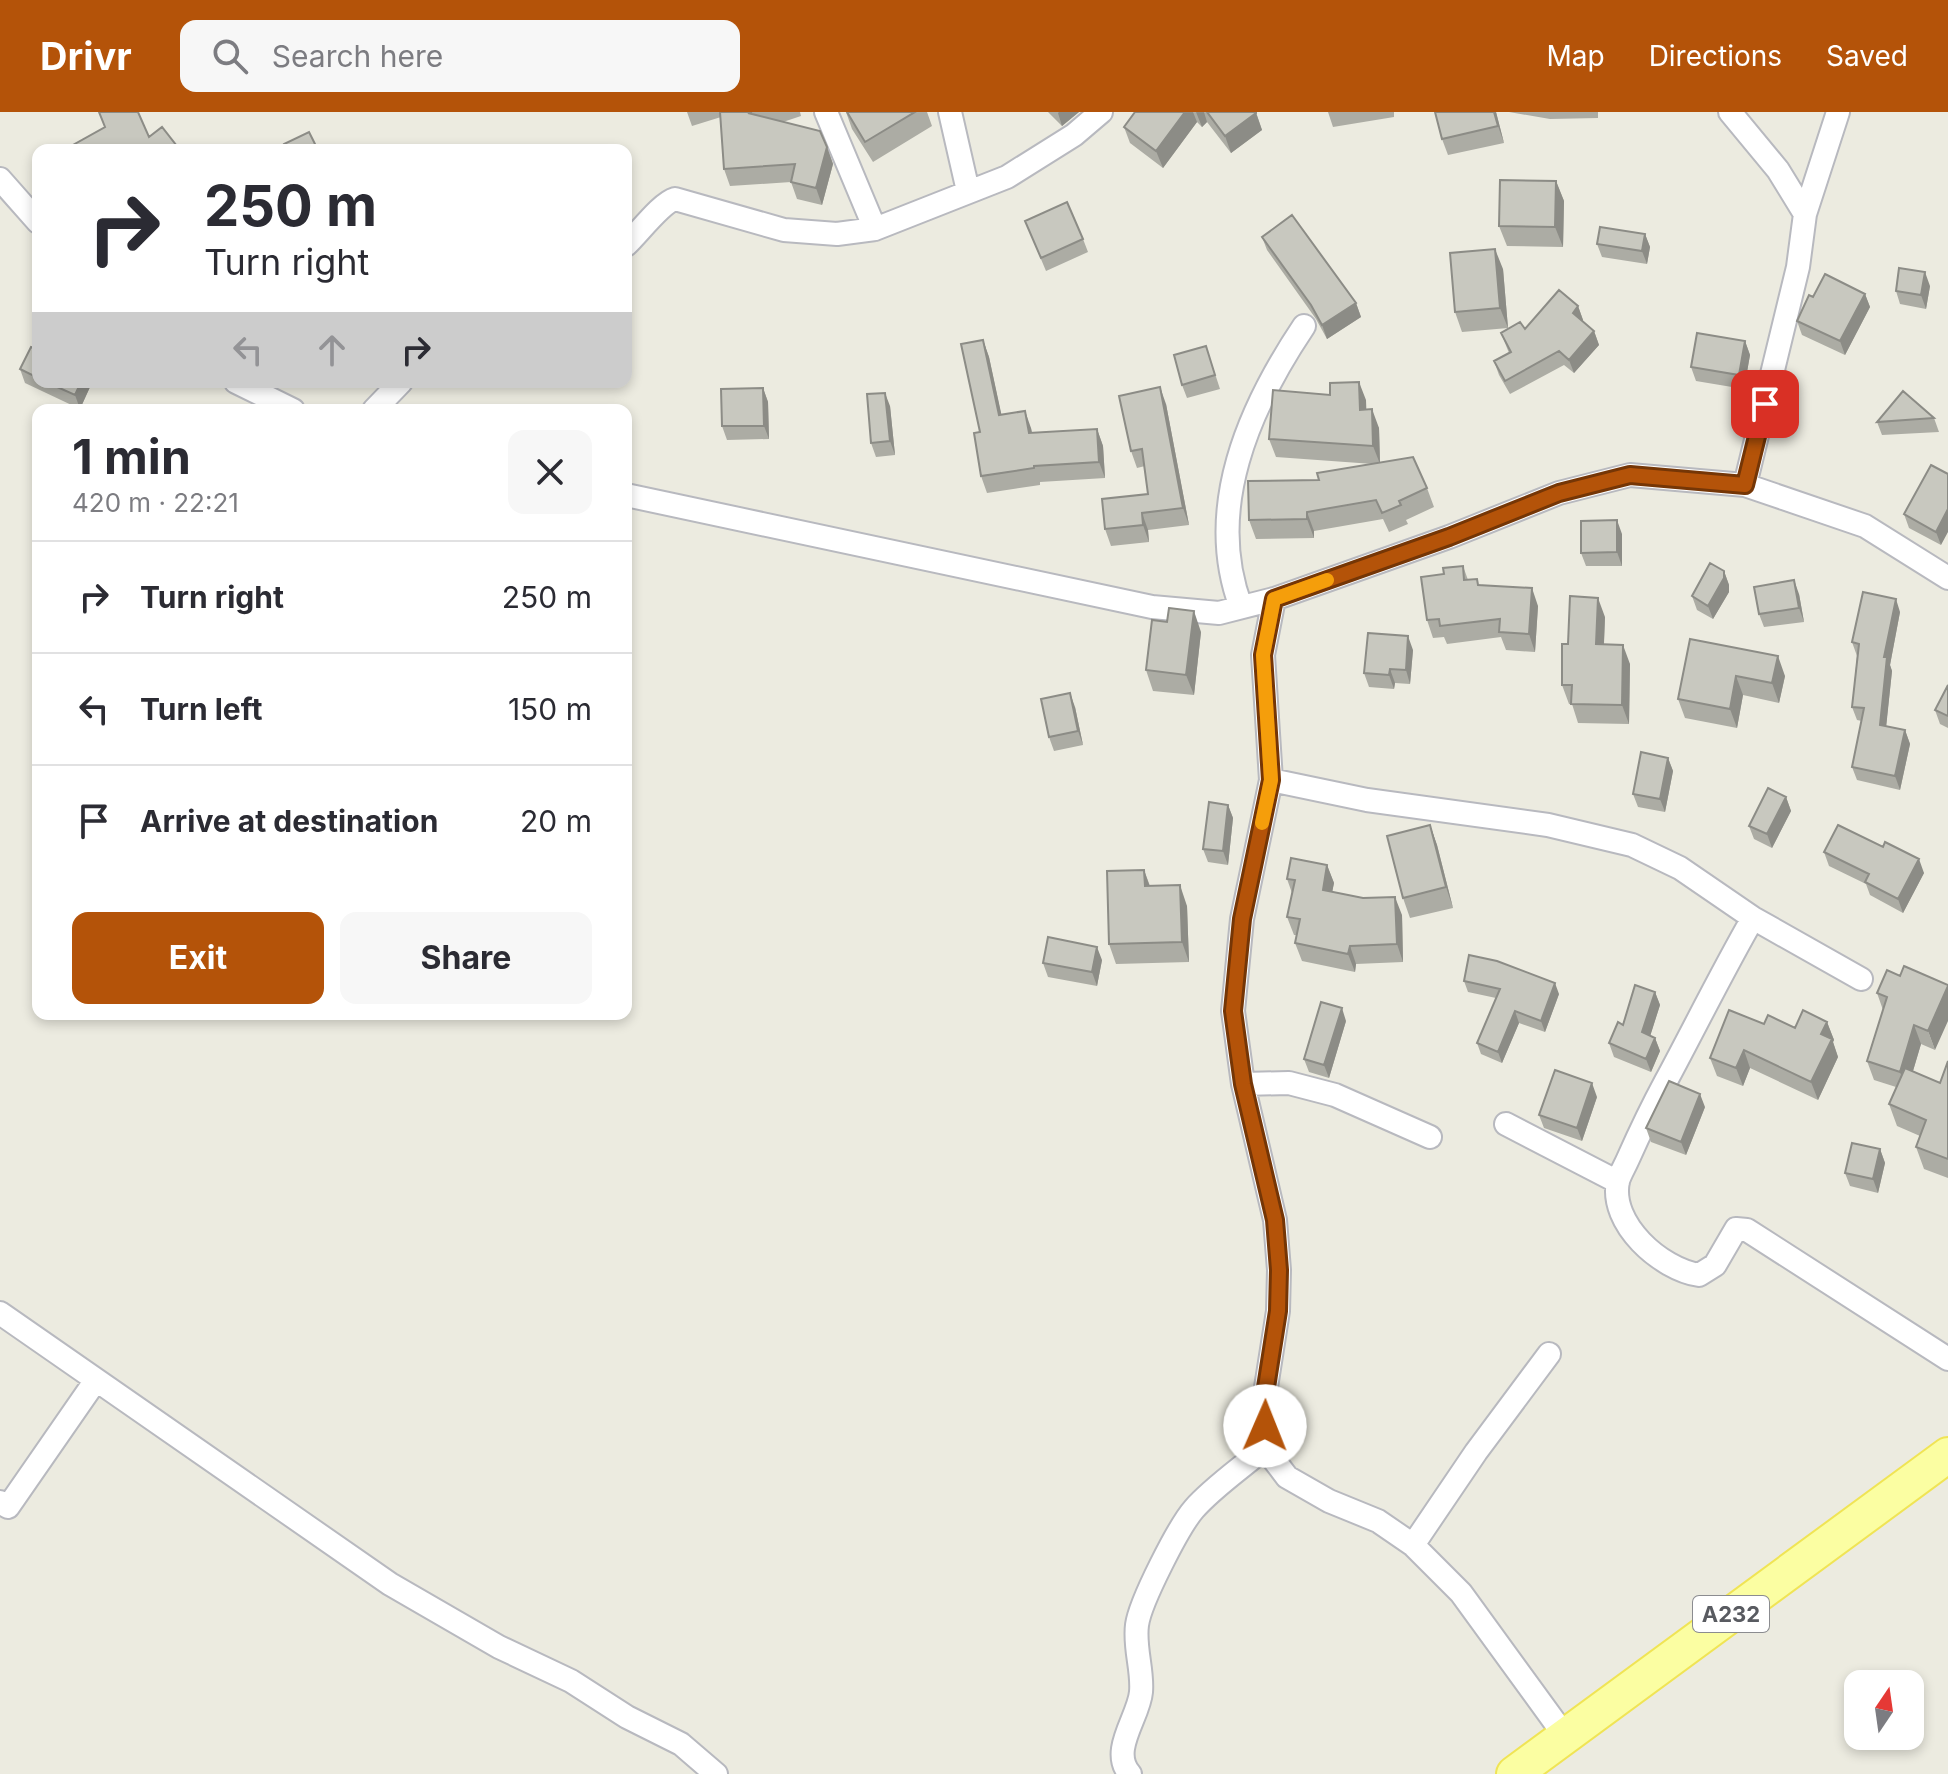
<!DOCTYPE html>
<html lang="en">
<head>
<meta charset="utf-8">
<style>
	:root { --surface:#fff; --page:#f7f7f7; --text:#2b2b33; --muted:#7c7c81; --line:#e1e1e2; --accent:#b45309 }
	body { margin:0; font-family:Inter,sans-serif; background:var(--page); color:var(--text); height:100vh; display:flex; flex-direction:column; font-size:30px; white-space:nowrap }
	* { box-sizing:border-box; margin:0 }
	p { font-size:26px; color:var(--muted) }
	.icon { flex:none; width:44px; height:44px; fill:none; stroke:currentColor; stroke-width:2; stroke-linecap:round; stroke-linejoin:round }
	.map { position:relative; flex:1; overflow:hidden }
	.drawer { position:absolute; left:32px; top:292px; width:600px; height:616px; display:flex; flex-direction:column; background:var(--surface); border-radius:16px; box-shadow:0 4px 12px #0003 }
	.drawer>* { flex:none }
	.top-card { position:absolute; left:32px; top:32px; width:600px; height:244px; border-radius:16px; box-shadow:0 4px 12px #0003; background:#fff; color:var(--text); overflow:hidden }
	.needle { width:52px; rotate:13deg }
	.tools { position:absolute; left:1844px; top:1558px; display:grid; gap:16px }
	.tools a { display:grid; place-items:center; width:80px; height:80px; border-radius:16px; background:var(--surface); box-shadow:0 4px 12px #0003; font-size:40px }
	.pin { position:absolute; display:grid; place-items:center; width:68px; height:68px; color:#fff; margin:-34px; border-radius:16px; box-shadow:0 4px 12px #0006 }
	.me { position:absolute; width:88px; margin:-44px; rotate:1deg; stroke-linejoin:round; filter:drop-shadow(0 0 6px #0008) }
	.turn { display:flex; align-items:center; gap:28px; height:168px; padding:0 40px; font-size:36px }
	.turn .icon { width:104px; height:104px; stroke-width:2.5 }
	.turn b { display:block; font-size:56px; line-height:68px }
	.lanes { display:flex; align-items:center; height:76px; padding:0 40px; background:#0003; justify-content:center; gap:40px; direction:ltr }
	.lanes .off { opacity:.35 }
	.round { display:grid; place-items:center; flex:none; width:84px; height:84px; border-radius:16px; background:var(--page) }
	.summary { display:flex; align-items:center; justify-content:space-between; height:136px; padding:0 40px }
	h1 { font-size:48px; font-weight:700; line-height:60px }
	.button { display:flex; gap:16px; margin-top:auto; padding:16px 40px }
	.button a { flex:1; height:92px; border-radius:16px; background:var(--accent); color:#fff; font-size:32px; font-weight:700; line-height:92px; text-align:center }
	.button a+a { background:var(--page); color:var(--text) }
	ul { padding:0; list-style:none }
	li { display:flex; align-items:center; gap:24px; height:112px; padding:0 40px; border-top:2px solid var(--line) }
	li div { flex:1 }
	li b { display:block; font-size:30px }
	li em { font-style:normal }
	header { display:flex; align-items:center; gap:48px; box-sizing:border-box; height:112px; padding:0 40px; background:var(--accent); color:#fff }
	header strong { font-size:38px }
	nav { display:flex; gap:44px; margin-inline-start:auto; font-size:28px }
	.search { width:560px; height:72px; background:var(--page); display:flex; align-items:center; gap:20px; box-sizing:border-box; padding:0 28px; border-radius:16px; color:var(--muted); font-size:30px }
	.map>svg:first-child { display:block }
	.lines { fill:none; stroke-linecap:round; stroke-linejoin:round }
	.minor-casing { stroke:#b8b9bf; stroke-width:26 }
	.primary-casing { stroke:#f0e455; stroke-width:38 }
	.minor { stroke:#fff; stroke-width:22 }
	.primary { stroke:#fbfea2; stroke-width:34 }
	.wall { fill:#acaca4 }
	.shaded-wall { fill:#8c8c86 }
	.building { fill:#c8c8bf; stroke:#8c8c86; stroke-width:2 }
	.route-casing { stroke:#753606; stroke-width:20 }
	.route { stroke:#b45309; stroke-width:14 }
	.slow { stroke:#f59e0b; stroke-width:14 }
	.labels { text-anchor:middle; dominant-baseline:central; stroke-width:6; stroke-linejoin:round; paint-order:stroke }
	.shield { fill:#fff; stroke:#8b8c90; stroke-width:2 }
	.shield-label { font-size:22px; font-weight:bold; fill:#595b61 }
</style>
</head>
<body>
<header>
<strong>Drivr</strong>
<div class="search"><svg class="icon" aria-label="search" viewBox="0 0 24 24"><circle cx="10" cy="10" r="6"/><path d="M15 15l6 6"/></svg>Search here</div>
<nav><a>Map</a><a>Directions</a><a>Saved</a></nav>
</header>
<div class="map">
<svg width="1948" height="1662" viewBox="0 0 1948 1662">
	<rect width="100%" height="100%" fill="#ecebe0"/>
	<g class="lines">
		<defs>
			<path id="minor" d="M826,0l49,117
				M950,0l18,79
				M1730,0l48,58 27,44 -7,53 -53,218
				M0,67l38,43
				M1805,102l33,-102
				M626,133c13,-12 35,-42 49,-46l109,31 53,4 38,-5 132,-52 67,-42 27,-23
				M236,270l57,28
				M374,298l27,-28
				M626,383l526,112 67,6 55,-14 175,-62 110,-44 71,-18 115,10 120,41 83,52
				M1274,487l-11,56 8,125 -29,139 -9,92 10,73 32,136 4,50 -1,41 -14,89 7,56 16,21 42,24 49,20 35,24 48,48 104,143
				M1241,495c-37,-98 8,-199 63,-281
				M1271,668l96,20 181,25 84,20 48,23 73,50 108,61
				M1753,806c-31,54 -58,109 -87,163 -14,26 -26,51 -38,78 -3,7 -8,15 -10,22 -9,43 43,88 81,94l16,-10 21,-36 11,1 201,129
				M1243,972l46,-1 46,12 95,42
				M1506,1012l112,58
				M0,1201l390,271 109,63 72,34 56,36 54,27 35,30
				M0,1390l8,5 88,-127
				M1413,1433l63,-93 73,-98
				M1130,1662c-21,-23 9,-57 11,-82 2,-22 -7,-44 -4,-67 3,-23 42,-99 57,-116 20,-23 52,-44 75,-65"/>
			<path id="primary" d="M1514,1662l434,-319"/>
		</defs>
		<use href="#minor" class="minor-casing"/>
		<use href="#primary" class="primary-casing"/>
		<use href="#minor" class="minor"/>
		<use href="#primary" class="primary"/>
	</g>
	<path class="wall" d="M687,0h113l1,4 -18,6 44,25 6,17 -11,41 -25,-6 -6,-17 -61,4 -6,-17 -3,-52 -29,9z
		M846,0h81l5,14 -59,36 -21,-33z
		M1048,0h31l-17,14z
		M1135,0h121l6,18 -31,23 -24,-31 -5,5 -5,-5 -34,46 -33,-25 -6,-16z
		M1328,0h66v5l-61,10z
		M1435,0h61l8,31 -56,12 -6,-16z
		M1509,0h89v6l-48,1z
		M1556,69l8,20 -1,46 -56,-1 -8,-20z
		M1025,109l58,18 5,13 -42,19z
		M1645,122l5,13 -3,17 -45,-7 -5,-13z
		M1262,125l94,66 5,14 -34,22 -11,-20 -49,-69z
		M1503,157l5,59 -46,4 -7,-20z
		M1930,174l-4,23 -26,-5 -4,-13z
		M1865,182l5,13 -25,48 -43,-20 -5,-14 16,-24z
		M1578,194l5,14 -1,1 12,10 5,14 -25,28 -10,-8 -54,29 -11,-19 -5,-14 15,-8 -8,-20 24,-4z
		M983,228l6,17 12,57 30,14 1,5 65,-4 6,17 2,32 -65,4v3l-53,8 -6,-17 -1,-44z
		M1745,229l5,14 -6,34 -48,-8 -5,-14z
		M1206,234l14,43 -33,9 -5,-13z
		M38,238v32h50l2,5 -10,22 -55,-26 -5,-14z
		M763,276l5,14 1,37 -42,1 -5,-14z
		M1366,288v10l13,18 1,35 47,25 7,19 -28,13 2,4 -19,8 -6,-13 -69,12v7l-58,1 -7,-19 70,-40 54,-16 -97,-7 -7,-18z
		M1166,292l23,121 -41,5 1,12 -38,4 -6,-17 43,-35 -3,-28 -8,2 -6,-17z
		M890,294l5,49 -19,2 -5,-14z
		M1934,306l5,14 -57,3 -5,-13z
		M1931,353l10,80 -32,-17 -5,-14z
		M1622,422v32h-36l-5,-13z
		M1463,454l5,14 70,26 -3,46 -29,-2 -5,-13 -54,7 -3,-7 -11,1 -6,-18 17,-46z
		M1724,459l5,14v7l-16,27 -16,-9 -5,-14z
		M1799,482l5,28 -40,5 -5,-13z
		M1900,500l-10,53 2,6 -6,55 19,4 5,14 -10,46 -43,-10 -5,-13 10,-46 -5,-1 -5,-13 5,-51 -5,-14z
		M1605,505l-1,27 26,20 -1,60 -51,-1 -6,-19h-3l-7,-19 6,-41z
		M1201,520l-7,63 -41,-4 -7,-21z
		M1690,527l95,37 -6,27 -36,-8 -6,33 -52,-10 -7,-19z
		M1413,538l-3,34 -15,-1 -1,6 -25,-2 -5,-14z
		M1948,573v43l-8,-4 -5,-14z
		M1075,595l8,38 -29,6 -5,-14z
		M1668,646l5,13 -8,41 -27,-5 -5,-13z
		M1786,685l5,14 -19,37 -18,-9 -5,-13z
		M1228,693l5,13 -5,47 -20,-3 -5,-13z
		M1430,713l7,20 16,63 -43,10 -7,-20z
		M1883,735l41,26 -21,40 -33,-18 -4,-11 -37,-18 -5,-14z
		M1327,753l7,18 -2,9 70,23 1,47 -47,2 -1,8 -53,-11 -7,-18 2,-8h-3l-7,-18 5,-24 -5,-14z
		M1144,758l6,16 37,20 2,56 -73,2 -7,-20z
		M1102,848l-5,26 -49,-9 -5,-14z
		M1904,854l31,84 -14,-6 -8,27 27,12 8,-22v117l-24,-9 -8,-22 4,-11 -23,-10 -8,-22 7,-17 -22,-7 -7,-19 16,-51 -6,-17 23,-17z
		M1464,869l95,13 -14,38 -26,-9 -17,40 -21,-9 -4,-11 19,-45 -28,-6z
		M1655,880l5,13 -10,31 5,2 5,13 -9,21 -37,-15 -5,-14 14,-18z
		M1346,909l-17,57 -20,-6 -5,-13z
		M1827,910l7,18 -1,2 5,15 -20,43 -68,-32 -7,18 -26,-10 -7,-18 54,-34 31,4z
		M1597,985l-15,44 -38,-13 -5,-13z
		M1705,995l-19,48 -35,-13 -5,-14z
		M1880,1037l5,14 -7,30 -28,-7 -5,-13z"/>
	<path class="shaded-wall" d="M1059,0h20l-17,14 -4,-13z
		M1185,0h8l4,10 -34,46 -7,-17z
		M1196,0h8l3,10 -5,5z
		M1494,0h2l8,31 -6,-17z
		M1256,1l6,17 -31,23 -6,-17z
		M827,35l6,17 -11,41 -6,-17z
		M1556,69l8,20 -1,46 -8,-20z
		M1645,122l5,13 -3,17 -5,-13z
		M1495,137l8,20 5,59 -8,-20z
		M1925,160l5,14 -4,23 -5,-14z
		M1865,182l5,13 -25,48 -5,-14z
		M1356,191l5,14 -34,22 -5,-14z
		M1578,194l5,14 -5,7 -5,-14z
		M1594,219l5,14 -25,28 -5,-13z
		M983,228l6,17 16,74 -6,-16z
		M1745,229l5,14 -6,34 -5,-14z
		M81,270h7l2,5 -10,22 -5,-14z
		M507,270h9l-7,6z
		M1359,270l7,18 1,28 -7,-18z
		M1160,275l6,17 23,121 -6,-17z
		M763,276l5,14 1,37 -5,-13z
		M885,281l5,13 5,49 -5,-14z
		M1372,297l7,19 1,36 -7,-18z
		M1025,299l6,17 4,22 -6,-17z
		M1097,317l6,17 2,32 -6,-16z
		M1948,397v23l-7,13 -5,-13z
		M1307,400l7,19v7l-7,-19z
		M1142,401l6,17 1,12 -6,-17z
		M1617,408l5,14v32l-5,-14z
		M1724,459l5,14v7l-16,27 -5,-13z
		M1794,468l5,14 5,28 -5,-14z
		M1532,476l6,18 -3,46 -6,-18z
		M1598,486l7,19 -2,47 -7,-20z
		M1896,487l4,13 -10,53 2,6 -7,67 -5,-13 4,-68z
		M1194,499l7,21 -7,63 -8,-20z
		M1408,524l5,14 -3,34 -4,-14z
		M1623,533l7,19 -1,60 -7,-19z
		M1778,544l7,20 -6,27 -7,-20z
		M1390,557l5,14 -1,6 -5,-14z
		M1736,564l7,19 -6,33 -7,-19z
		M1070,581l5,14 8,38 -5,-14z
		M1905,618l5,14 -10,46 -5,-14z
		M1668,646l5,13 -8,41 -5,-13z
		M1786,685l5,14 -19,37 -5,-14z
		M1228,693l5,13 -5,47 -5,-14z
		M1430,713l7,20 16,63 -7,-21z
		M1919,747l5,14 -21,40 -5,-14z
		M1327,753l7,18 -5,25 -6,-18z
		M1144,758l7,20 -6,-4z
		M1180,773l7,21 2,56 -7,-20z
		M1395,785l7,18 1,47 -6,-18z
		M1350,834l6,18 -1,8 -7,-18z
		M1097,835l5,13 -5,26 -5,-14z
		M1555,871l4,11 -14,38 -4,-11z
		M1948,874v35l-13,29 -7,-19z
		M1655,880l5,13 -13,41 -5,-14z
		M1342,896l4,13 -17,57 -5,-13z
		M1515,899l4,12 -17,40 -4,-11z
		M1827,910l7,18 -1,2 5,15 -20,43 -7,-18 10,-48z
		M1914,913l7,19 -14,47 -7,-19z
		M1655,926l5,13 -9,21 -5,-13z
		M1744,938l6,18 -7,18 -7,-18z
		M1592,971l5,14 -15,44 -5,-13z
		M1700,982l5,13 -19,48 -5,-13z
		M1880,1037l5,14 -7,30 -5,-14z"/>
	<path class="building" d="M99,0h39l11,25 13,-10 18,23h-116l41,-23z
		M720,0h32l-4,1 72,18 7,16 -11,41 -25,-6 4,-18 -71,5z
		M847,0h68l-50,30z
		M1135,0h50l-29,39 -32,-24z
		M1207,0h49v1l-31,23z
		M1435,0h59l4,14 -56,13z
		M309,20l9,18h-32l-2,-6z
		M1500,68l56,1 -1,46 -56,-1z
		M1067,90l16,37 -42,19 -16,-37z
		M1292,103l64,88 -34,22 -11,-20 -49,-68z
		M1600,115l45,7 -3,17 -45,-7z
		M1495,137l5,59 -45,4 -5,-59z
		M1899,156l26,4 -4,23 -25,-4z
		M1825,162l40,20 -25,47 -43,-20 12,-26 4,2z
		M1559,178l19,16 -5,7 21,18 -25,29 -10,-9 -54,30 -11,-20 17,-9 -10,-19 19,-11 5,7z
		M1697,221l48,8 -6,34 -48,-8z
		M983,228l16,75 26,-4 4,22 68,-4 2,33 -65,4v2l-53,8 -7,-43 6,-1 -19,-88z
		M1206,234l9,29 -33,10 -8,-30z
		M31,235l7,3v28l-18,-9z
		M46,270h35l-6,13z
		M1359,270l1,28 12,-1 1,37 -104,-7 4,-49 57,5v-12z
		M1160,275l23,121 -41,5 1,12 -38,4 -3,-30 46,-5 -6,-45 -11,2 -12,-55z
		M763,276l1,38h-42l-1,-37z
		M1903,279l31,27 -57,4z
		M885,281l5,48 -19,2 -4,-49z
		M1413,345l14,31 -28,13 2,4 -19,8 -6,-13 -69,12v7l-58,1 -1,-39 71,-1 -2,-7z
		M1931,353l17,9v35l-12,23 -32,-18z
		M1617,408v32l-36,1v-32z
		M1710,451l14,8v7l-16,28 -16,-10z
		M1463,454l1,14 13,-1 1,6 54,3 -3,46 -30,-2 1,-13 -60,7 -1,-7 -12,1 -6,-43 23,-3 -1,-6z
		M1794,468l5,28 -40,6 -5,-27z
		M1863,480l33,7 -12,58h3l-7,68 25,5 -10,46 -43,-9 12,-59 -12,-1 7,-63 -7,-2z
		M1570,484l28,2 -2,46 27,1 -1,60 -51,-1 1,-19h-10v-41h6z
		M1169,496l25,3 -8,64 -40,-5 6,-50 15,2z
		M1368,521l40,3 -2,34 -16,-1 -1,6 -25,-2z
		M1690,527l88,17 -6,27 -36,-7 -6,33 -52,-10z
		M1948,573v31l-13,-6z
		M1070,581l8,38 -29,6 -8,-38z
		M1641,640l27,6 -8,41 -27,-5z
		M1768,676l18,9 -19,37 -18,-8z
		M1209,690l19,3 -5,46 -20,-2z
		M1430,713l16,62 -43,11 -16,-62z
		M1838,713l45,22 2,-5 34,17 -21,40 -33,-17 4,-8 -45,-22z
		M1291,746l36,7 -4,25 40,8 32,-1 2,47 -47,2 -2,8 -53,-11 5,-24 -13,-2 8,-37 -8,-1z
		M1144,758l1,16 35,-1 2,57 -73,2 -2,-73z
		M1048,825l49,10 -5,25 -49,-9z
		M1469,843l28,6 58,22 -14,38 -26,-10 -17,41 -21,-9 23,-54 -36,-8z
		M1904,854l44,19v1l-20,45 -14,-6 -14,47 -33,-11 20,-64 -10,-4 10,-23 13,6z
		M1635,873l20,7 -13,40 13,6 -9,21 -37,-16 9,-21 5,3z
		M1321,890l21,6 -18,57 -20,-6z
		M1729,898l35,14 4,-9 27,13 8,-18 24,12 -6,12 11,5 -21,43 -67,-32 -8,18 -26,-10z
		M1948,949v98l-32,-12 10,-27 -37,-16 16,-36 35,15z
		M1555,958l37,13 -15,45 -38,-13z
		M1669,969l31,13 -19,48 -35,-14z
		M1852,1031l28,6 -7,30 -28,-6z"/>
	<g class="lines">
		<defs>
			<path id="route" d="M1265,1314l-1,-26 14,-89 1,-41 -4,-50 -32,-136 -10,-73 9,-92 29,-139 -8,-125 11,-56 175,-62 110,-44 71,-18 115,10 20,-81"/>
		</defs>
		<use href="#route" class="route-casing"/>
		<use href="#route" class="route"/>
		<path class="slow" d="M1262,711l9,-43 -8,-125 11,-56 53,-19"/>
	</g>
	<g class="labels">
		<rect class="shield" x="1693" y="1484" width="76" height="36" rx="6"/>
		<g class="shield-label">
			<text x="1731" y="1502">A232</text>
		</g>
	</g>
</svg>
<div class="tools">
<a><svg class="needle" viewBox="-14 -14 28 28"><path d="M0-13l5 13h-10z" fill="#e53935"/><path d="M0 13l5-13h-10z" fill="#7c7c81"/></svg></a>
</div>
<div class="pin" style="left:1765px;top:292px;background:#d93025"><svg class="icon" aria-label="arrive" viewBox="0 0 24 24"><path d="M6 21V4h12l-3 4 3 4H6"/></svg></div>
<svg class="me" style="left:1265px;top:1314px" viewBox="-20 -20 40 40"><circle r="19" fill="#fff"/><path d="M0-13L10 11 0 6-10 11z" fill="#b45309"/></svg>
<div class="top-card">
<div class="turn"><svg class="icon" aria-label="right" viewBox="0 0 24 24"><path d="M7 20v-9h11M14 6l5 5-5 5"/></svg><div><b>250 m</b>Turn right</div></div>
<div class="lanes"><svg class="icon off" aria-label="left" viewBox="0 0 24 24"><path d="M17 20v-9H6M10 6l-5 5 5 5"/></svg><svg class="icon off" aria-label="ahead" viewBox="0 0 24 24"><path d="M12 20V5M6 11l6-6 6 6"/></svg><svg class="icon" aria-label="right" viewBox="0 0 24 24"><path d="M7 20v-9h11M14 6l5 5-5 5"/></svg></div>
</div>
<section class="drawer">
<div class="summary"><div><h1>1 min</h1><p>420 m · 22:21</p></div><a class="round"><svg class="icon" aria-label="close" viewBox="0 0 24 24"><path d="M6 6l12 12M18 6L6 18"/></svg></a></div>
<ul>
<li><svg class="icon" aria-label="right" viewBox="0 0 24 24"><path d="M7 20v-9h11M14 6l5 5-5 5"/></svg><div><b>Turn right</b></div><em>250 m</em></li>
<li><svg class="icon" aria-label="left" viewBox="0 0 24 24"><path d="M17 20v-9H6M10 6l-5 5 5 5"/></svg><div><b>Turn left</b></div><em>150 m</em></li>
<li><svg class="icon" aria-label="arrive" viewBox="0 0 24 24"><path d="M6 21V4h12l-3 4 3 4H6"/></svg><div><b>Arrive at destination</b></div><em>20 m</em></li>
</ul>
<div class="button"><a>Exit</a><a>Share</a></div>
</section>
</div>
</body>
</html>
